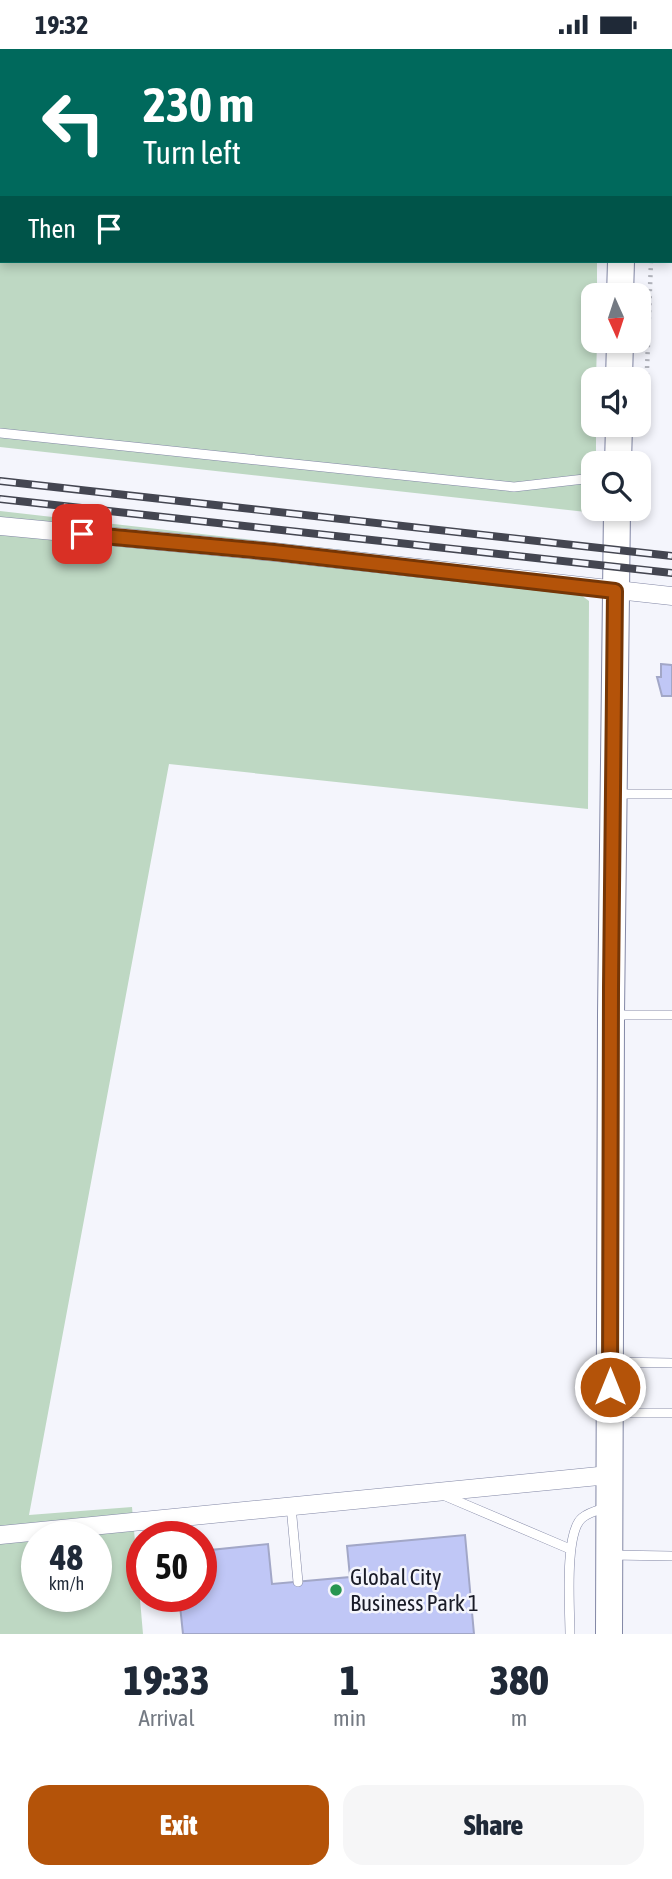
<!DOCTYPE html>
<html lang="en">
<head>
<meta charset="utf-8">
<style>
	:root { --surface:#fff; --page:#f6f6f7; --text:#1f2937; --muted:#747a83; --accent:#b45309 }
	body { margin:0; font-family:"Asap Condensed",sans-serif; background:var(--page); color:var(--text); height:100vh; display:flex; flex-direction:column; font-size:26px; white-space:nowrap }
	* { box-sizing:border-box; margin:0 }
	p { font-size:23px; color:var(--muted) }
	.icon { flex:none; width:38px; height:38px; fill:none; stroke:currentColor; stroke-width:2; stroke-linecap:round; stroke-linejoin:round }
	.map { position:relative; height:1585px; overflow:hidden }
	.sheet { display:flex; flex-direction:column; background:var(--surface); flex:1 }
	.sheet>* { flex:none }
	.hud { position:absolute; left:0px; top:0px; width:672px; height:214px; box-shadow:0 4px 10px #0003; background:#00695c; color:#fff; overflow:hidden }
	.needle { width:46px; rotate:177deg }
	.tools { position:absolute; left:581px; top:234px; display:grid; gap:14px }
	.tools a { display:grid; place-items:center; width:70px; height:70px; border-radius:14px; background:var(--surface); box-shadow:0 4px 10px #0003; font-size:35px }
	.speed { position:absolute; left:21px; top:1472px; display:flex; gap:14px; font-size:35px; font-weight:700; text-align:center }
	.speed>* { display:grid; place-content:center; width:91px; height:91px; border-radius:50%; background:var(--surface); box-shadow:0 4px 10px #0003; line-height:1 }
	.speed small { font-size:18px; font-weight:400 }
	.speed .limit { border:10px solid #d22; background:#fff; color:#111 }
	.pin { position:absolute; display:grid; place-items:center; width:60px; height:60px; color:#fff; margin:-30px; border-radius:14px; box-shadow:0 4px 10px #0006 }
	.me { position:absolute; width:77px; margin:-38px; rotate:0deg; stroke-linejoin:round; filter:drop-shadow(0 0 5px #0008) }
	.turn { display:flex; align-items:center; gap:24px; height:147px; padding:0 28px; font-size:32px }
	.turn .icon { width:91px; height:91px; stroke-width:2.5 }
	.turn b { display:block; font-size:49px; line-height:60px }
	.then { display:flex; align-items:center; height:66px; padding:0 28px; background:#0003; gap:14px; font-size:26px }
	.eta { display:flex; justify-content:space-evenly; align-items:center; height:119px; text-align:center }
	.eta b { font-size:42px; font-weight:800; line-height:49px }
	.action { display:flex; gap:14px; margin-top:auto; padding:14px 28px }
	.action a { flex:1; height:80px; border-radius:21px; background:var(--accent); color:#fff; font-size:28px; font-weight:800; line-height:80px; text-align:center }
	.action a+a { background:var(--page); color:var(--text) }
	.status { display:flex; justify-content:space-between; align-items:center; height:49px; padding:0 35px; background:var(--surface); direction:ltr }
	.status svg { height:19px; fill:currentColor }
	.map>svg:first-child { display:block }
	.green { fill:#bed8c3; fill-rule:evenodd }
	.building { fill:#c0c7f6; stroke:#a2a7c7; stroke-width:2 }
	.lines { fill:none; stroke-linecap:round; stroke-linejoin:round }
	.lane-casing { stroke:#8287a5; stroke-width:10 }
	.street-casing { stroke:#8287a5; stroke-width:19 }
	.secondary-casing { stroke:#8287a5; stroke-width:28 }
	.path { stroke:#b1b3bb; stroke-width:4.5; stroke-dasharray:2 5; stroke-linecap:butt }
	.lane { stroke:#fff; stroke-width:9 }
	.street { stroke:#fff; stroke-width:18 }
	.secondary { stroke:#fff; stroke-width:26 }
	.rail-casing { stroke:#444651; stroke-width:8 }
	.rail { stroke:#f4f5fc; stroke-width:5; stroke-dasharray:16; stroke-linecap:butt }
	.route-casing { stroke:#753606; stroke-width:18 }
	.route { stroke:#b45309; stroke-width:12 }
	.poi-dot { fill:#279650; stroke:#f4f5fc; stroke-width:2.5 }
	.labels { text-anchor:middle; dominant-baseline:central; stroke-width:5; stroke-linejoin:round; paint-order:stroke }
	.poi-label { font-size:23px; fill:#191b27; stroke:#f4f5fc; text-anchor:start }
</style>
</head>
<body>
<div class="status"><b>19:32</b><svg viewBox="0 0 49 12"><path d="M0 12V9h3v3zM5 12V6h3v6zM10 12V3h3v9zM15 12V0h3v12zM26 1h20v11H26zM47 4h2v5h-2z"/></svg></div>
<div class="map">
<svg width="672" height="1585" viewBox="0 0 672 1585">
	<rect width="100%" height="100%" fill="#f4f5fc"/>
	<path class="green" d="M0,0h598v2h-596v210h595v35h-4v45h4l-1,39h-3v45h3v39h-3v15l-7,33 -586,-65z
		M0,462l553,63 36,27 -1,208 -419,-45 -140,751 103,-8 11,127h-143zM37,1488h59v59h-59z"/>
	<path class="building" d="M661,615l11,1v31h-10l-5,-19h4z
		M465,1486l9,99h-291l-4,-38h22v-45l67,-7 4,40 78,-7 -3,-31z"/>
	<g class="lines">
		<defs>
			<path id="lane" d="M0,384l514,54 79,-9
				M615,745h57
				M614,966h58
				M612,1313l60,1
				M611,1364h61
				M443,1446l127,54
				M291,1457l7,76
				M611,1506l61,1
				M570,1585c0,-24 -6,-101 12,-116 7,-6 17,-8 26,-11"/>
			<path id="street" d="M0,477l274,26 398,44
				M0,1486l609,-60"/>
			<path id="secondary" d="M624,2v-2
				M620,247l1,-35
				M619,331l1,-39
				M618,415l1,-39
				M609,1585l2,-619 6,-506"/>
		</defs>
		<use href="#lane" class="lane-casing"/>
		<use href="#street" class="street-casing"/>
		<use href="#secondary" class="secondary-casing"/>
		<path class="path" d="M655,2l1,-2
			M645,375l6,-163
			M643,459l1,-40"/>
		<use href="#lane" class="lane"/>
		<use href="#street" class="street"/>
		<use href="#secondary" class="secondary"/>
		<defs>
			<path id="rail" d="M0,432l672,75
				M0,450l672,74"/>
		</defs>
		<use href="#rail" class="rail-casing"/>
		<use href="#rail" class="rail"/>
	</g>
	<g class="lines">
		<defs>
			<path id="route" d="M82,485l192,18 341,39 -4,397 -1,399"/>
		</defs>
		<use href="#route" class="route-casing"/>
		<use href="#route" class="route"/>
	</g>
	<circle class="poi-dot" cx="336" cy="1541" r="7"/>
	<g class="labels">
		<g class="poi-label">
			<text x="350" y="1528">Global City<tspan x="350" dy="26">Business Park 1</tspan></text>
		</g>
	</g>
</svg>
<div class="tools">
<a><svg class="needle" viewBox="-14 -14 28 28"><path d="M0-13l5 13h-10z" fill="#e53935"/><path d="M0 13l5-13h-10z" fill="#747a83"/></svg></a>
<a><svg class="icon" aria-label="sound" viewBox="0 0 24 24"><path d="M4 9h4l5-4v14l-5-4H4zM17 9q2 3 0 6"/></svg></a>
<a><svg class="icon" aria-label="search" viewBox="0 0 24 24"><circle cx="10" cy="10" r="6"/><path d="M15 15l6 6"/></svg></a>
</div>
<div class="speed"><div>48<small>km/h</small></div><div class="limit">50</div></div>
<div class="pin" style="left:82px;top:485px;background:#d93025"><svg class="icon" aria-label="arrive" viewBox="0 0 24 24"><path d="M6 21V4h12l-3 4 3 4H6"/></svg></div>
<svg class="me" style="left:610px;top:1338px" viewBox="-20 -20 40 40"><circle r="17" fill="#b45309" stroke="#fff" stroke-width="3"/><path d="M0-11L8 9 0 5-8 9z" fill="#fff"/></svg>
<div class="hud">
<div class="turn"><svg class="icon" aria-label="left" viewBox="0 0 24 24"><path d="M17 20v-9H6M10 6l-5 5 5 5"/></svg><div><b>230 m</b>Turn left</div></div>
<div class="then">Then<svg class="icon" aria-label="arrive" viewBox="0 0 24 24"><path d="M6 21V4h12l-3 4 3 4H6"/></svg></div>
</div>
</div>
<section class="sheet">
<div class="eta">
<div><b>19:33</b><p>Arrival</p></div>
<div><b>1</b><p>min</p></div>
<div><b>380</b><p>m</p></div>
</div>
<div class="action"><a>Exit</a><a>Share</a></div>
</section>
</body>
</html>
